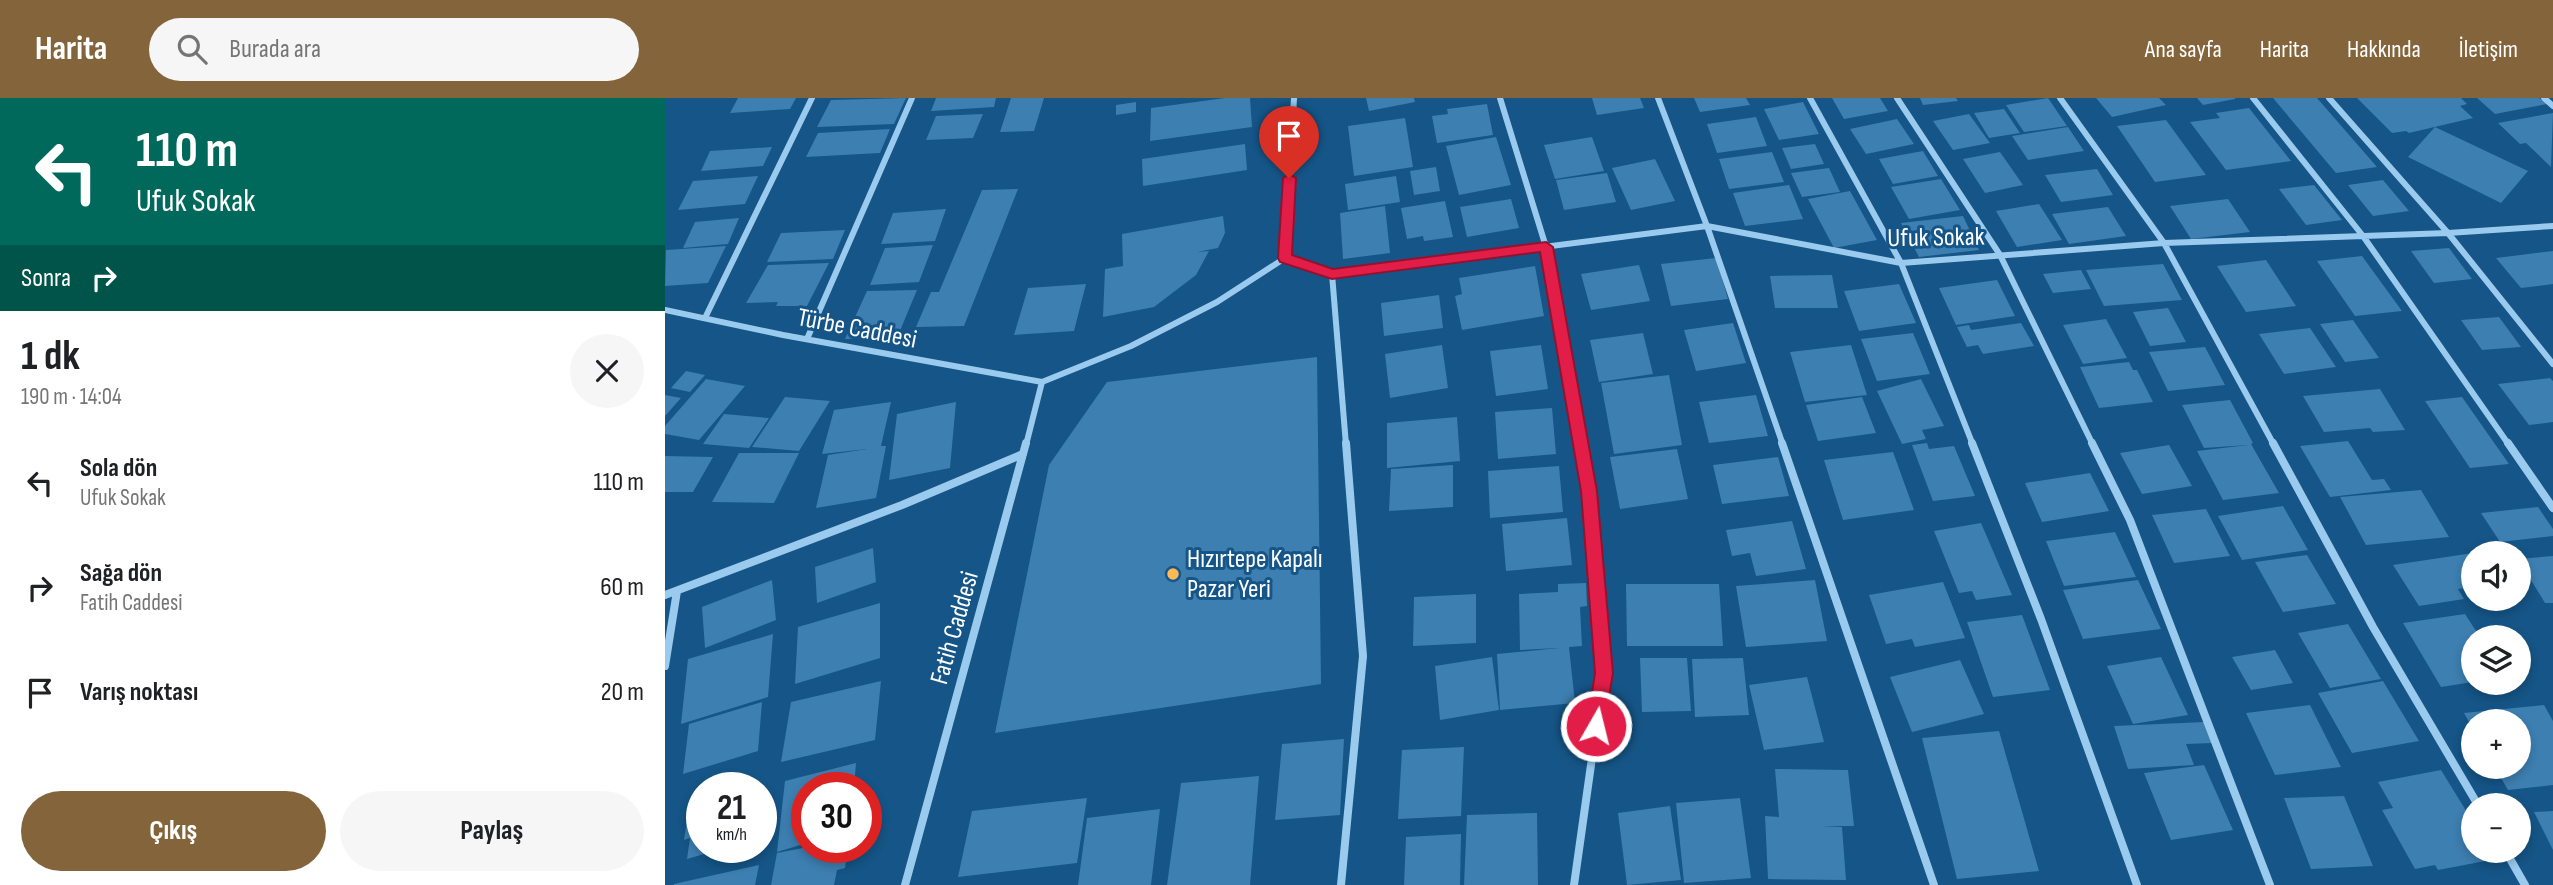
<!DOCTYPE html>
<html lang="tr">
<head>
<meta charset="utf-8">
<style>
	:root { --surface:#fff; --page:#f6f6f6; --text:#202124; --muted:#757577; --accent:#84653b }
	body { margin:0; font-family:"Sofia Sans Condensed",sans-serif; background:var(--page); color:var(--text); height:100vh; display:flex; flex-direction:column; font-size:26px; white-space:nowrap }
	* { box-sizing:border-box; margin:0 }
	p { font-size:23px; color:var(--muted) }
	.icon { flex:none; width:38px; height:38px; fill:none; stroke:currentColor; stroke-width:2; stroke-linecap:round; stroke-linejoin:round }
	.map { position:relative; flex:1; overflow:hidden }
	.drawer { display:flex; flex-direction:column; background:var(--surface); width:665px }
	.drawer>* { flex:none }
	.hud { background:#00695c; color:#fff; overflow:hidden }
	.fabs { position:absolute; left:1796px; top:443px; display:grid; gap:14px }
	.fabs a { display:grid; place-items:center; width:70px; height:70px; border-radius:50%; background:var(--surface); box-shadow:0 4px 10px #0003; font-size:35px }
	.speed { position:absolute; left:21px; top:674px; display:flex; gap:14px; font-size:35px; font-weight:700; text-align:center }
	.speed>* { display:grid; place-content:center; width:91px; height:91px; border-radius:50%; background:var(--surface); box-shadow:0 4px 10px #0003; line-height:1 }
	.speed small { font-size:18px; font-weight:400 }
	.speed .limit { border:10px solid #d22; background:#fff; color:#111 }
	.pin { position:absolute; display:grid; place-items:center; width:60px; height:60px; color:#fff; margin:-72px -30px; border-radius:50% 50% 50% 0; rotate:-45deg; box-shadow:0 0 7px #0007 }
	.pin .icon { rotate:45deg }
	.me { position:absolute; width:77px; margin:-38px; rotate:8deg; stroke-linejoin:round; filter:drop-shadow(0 0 5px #0008) }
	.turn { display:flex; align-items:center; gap:24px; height:147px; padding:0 21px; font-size:32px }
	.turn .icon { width:91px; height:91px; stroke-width:2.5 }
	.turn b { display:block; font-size:49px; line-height:60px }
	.then { display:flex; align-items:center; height:66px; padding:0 21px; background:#0003; gap:14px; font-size:26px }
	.round { display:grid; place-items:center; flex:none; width:74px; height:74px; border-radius:37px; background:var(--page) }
	.headline { display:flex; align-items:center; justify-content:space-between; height:119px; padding:0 21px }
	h1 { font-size:42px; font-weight:700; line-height:52px }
	.action { display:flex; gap:14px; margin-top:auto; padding:14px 21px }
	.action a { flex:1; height:80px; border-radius:42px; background:var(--accent); color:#fff; font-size:28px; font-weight:700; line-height:80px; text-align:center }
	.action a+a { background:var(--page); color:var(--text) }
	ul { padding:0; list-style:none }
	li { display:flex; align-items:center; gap:21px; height:105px; padding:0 21px }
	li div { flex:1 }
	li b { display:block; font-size:26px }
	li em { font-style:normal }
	header { display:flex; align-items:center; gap:42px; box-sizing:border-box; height:98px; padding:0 35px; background:var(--accent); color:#fff }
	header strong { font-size:33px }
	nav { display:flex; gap:38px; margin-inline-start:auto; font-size:24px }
	.search { width:490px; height:63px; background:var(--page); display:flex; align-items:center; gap:18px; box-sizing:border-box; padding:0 24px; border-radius:38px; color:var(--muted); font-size:26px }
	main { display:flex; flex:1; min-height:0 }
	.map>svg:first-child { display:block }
	.building { fill:#3d7fb1 }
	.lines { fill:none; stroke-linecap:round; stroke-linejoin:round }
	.minor-far1 { stroke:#9acbee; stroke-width:6 }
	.minor { stroke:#9acbee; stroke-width:8 }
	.route { fill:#e11d48; stroke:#92132f; stroke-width:2 }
	.poi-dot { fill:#ffb958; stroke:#155587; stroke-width:2.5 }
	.labels { text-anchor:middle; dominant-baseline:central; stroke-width:6; stroke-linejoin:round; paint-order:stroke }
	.street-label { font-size:26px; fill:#fff; stroke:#155587 }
	.poi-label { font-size:26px; fill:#fff; stroke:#155587; text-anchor:start }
</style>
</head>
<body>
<header>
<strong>Harita</strong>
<div class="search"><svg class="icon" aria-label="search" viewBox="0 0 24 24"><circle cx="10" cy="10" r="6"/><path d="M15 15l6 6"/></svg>Burada ara</div>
<nav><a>Ana sayfa</a><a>Harita</a><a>Hakkında</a><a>İletişim</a></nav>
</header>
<main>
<section class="drawer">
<div class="hud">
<div class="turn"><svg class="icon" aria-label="left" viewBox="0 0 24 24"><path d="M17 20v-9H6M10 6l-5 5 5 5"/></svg><div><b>110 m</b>Ufuk Sokak</div></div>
<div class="then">Sonra<svg class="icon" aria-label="right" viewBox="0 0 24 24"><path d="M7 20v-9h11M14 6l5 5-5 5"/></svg></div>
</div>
<div class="headline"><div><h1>1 dk</h1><p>190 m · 14:04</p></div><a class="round"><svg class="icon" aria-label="close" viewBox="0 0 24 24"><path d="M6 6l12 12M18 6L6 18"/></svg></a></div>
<ul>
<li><svg class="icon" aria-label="left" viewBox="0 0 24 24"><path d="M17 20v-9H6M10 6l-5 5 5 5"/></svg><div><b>Sola dön</b><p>Ufuk Sokak</p></div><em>110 m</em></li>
<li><svg class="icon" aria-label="right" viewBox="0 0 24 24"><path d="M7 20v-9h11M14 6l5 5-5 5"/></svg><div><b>Sağa dön</b><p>Fatih Caddesi</p></div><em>60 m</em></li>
<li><svg class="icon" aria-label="arrive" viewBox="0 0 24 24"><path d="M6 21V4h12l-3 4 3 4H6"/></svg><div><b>Varış noktası</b></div><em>20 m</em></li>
</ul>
<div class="action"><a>Çıkış</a><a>Paylaş</a></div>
</section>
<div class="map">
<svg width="1888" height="787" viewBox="0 0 1888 787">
	<rect width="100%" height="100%" fill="#155587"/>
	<path class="building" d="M73,0h58l-6,11 -60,4z
		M241,0l-12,26 -77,3 14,-27z
		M271,0h60l-2,9 -63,4z
		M346,0h33l-10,33 -34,1z
		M560,0h25l2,29 -102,14 1,-33z
		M701,0h48l1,4 -46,9z
		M927,0h48l4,10 -47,7z
		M1029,0h52l4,7 -50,7z
		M1167,0h48l8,13 -44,8z
		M1255,0h36l2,3 -35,4z
		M1383,0l19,28 -43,6 -18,-27z
		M1431,0h63l7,7 -54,12z
		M1532,0h38v1l-32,6z
		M1608,0h44l60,69 -41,6z
		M1692,0h104l6,6 -7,2 13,12 -64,15 -3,-2 -14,2z
		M1812,0h62l8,6 -52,10z
		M471,4v10l-20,3v-10z
		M1138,4l16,32 -40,6 -15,-31z
		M822,6l6,31 -56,8 -5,-27 16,-2 -1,-5z
		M1584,10l42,53 -65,9 -36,-48 30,-4 -4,-5z
		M1339,11l16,24 -31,5 -15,-25z
		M1888,15l-2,54 -25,-24 -6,1 -22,-21z
		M318,16l-10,24 -47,2 10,-24z
		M1304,16l21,29 -37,7 -20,-29z
		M1091,19l11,29 -50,7 -10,-29z
		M740,20l8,49 -59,9 -6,-50z
		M1232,21l17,25 -48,10 -16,-25z
		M1501,22l40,55 -51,7 -38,-56z
		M1403,29l16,24 -56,9 -16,-24z
		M1770,29l93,44 -27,32 -93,-46z
		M225,31l-10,24 -74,4 12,-24z
		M831,39l15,48 -52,10 -13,-49z
		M927,39l12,34 -49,8 -11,-34z
		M580,46l2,26 -104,16 -1,-27z
		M1150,46l9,20 -33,5 -9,-21z
		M107,49l-9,19 -62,5 9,-20z
		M1258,53l15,25 -45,8 -14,-25z
		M1107,54l12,30 -55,7 -10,-30z
		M1335,54l23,33 -38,8 -22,-34z
		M990,61l20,42 -44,9 -19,-42z
		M771,69l4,24 -26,4 -4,-24z
		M1164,70l11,24 -38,5 -11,-24z
		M1432,71l16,26 -52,7 -16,-27z
		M942,75l9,29 -52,8 -8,-30z
		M93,78l-13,28 -67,6 15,-29z
		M731,78l4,26 -52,8 -3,-26z
		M1276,81l19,31 -51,9 -18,-32z
		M1718,82l26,31 -36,5 -25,-31z
		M1124,87l14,34 -58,7 -12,-33z
		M1649,87l28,35 -36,5 -27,-36z
		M353,91l-54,137 -48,1 15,-35h8l43,-102z
		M1185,93l27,49 -43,8 -26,-49z
		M846,101l8,29 -52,9 -7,-30z
		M1563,101l22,33 -59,7 -21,-33z
		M780,103l8,36 -29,4 -1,-5 -16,3 -6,-31z
		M1374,106l23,36 -45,7 -21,-36z
		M720,108l5,47 -47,6 -3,-46z
		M1443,109l18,29 -57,8 -17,-30z
		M281,111l-11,32 -54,3 12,-31z
		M558,118l2,17 -7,15 -21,4 12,-1 -13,24 -42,32 -51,10 2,-48 18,-3 -1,-32z
		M1298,118l16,34 -60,7 -18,-34z
		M74,120l-11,26 -45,4 12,-26z
		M180,132l-12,29 -66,3 14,-29z
		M268,147l-14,37 -49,3 15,-37z
		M61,148l-18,37 -43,3 1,-36z
		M1784,150l23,31 -38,4 -23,-32z
		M1888,153v33l-32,4 -25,-30z
		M1697,158l40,55 -47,5 -38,-55z
		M1051,160l12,41 -57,7 -10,-42z
		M1601,162l30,46 -50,6 -29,-46z
		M164,165l-22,43h-31l2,-4 -32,1 22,-38z
		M1498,166l19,36 -78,6 -18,-36z
		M974,167l11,36 -59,9 -10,-36z
		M870,168l9,50 -82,14 -7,-34 7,-2 -3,-16z
		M1416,172l10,19 -38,4 -10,-19z
		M1167,177l6,33h-63l-5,-32z
		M1332,182l18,36 -59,9 -17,-37z
		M421,186l-12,47 -60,4 14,-47z
		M1234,186l17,39 -57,8 -15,-40z
		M252,192l-20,48 -52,1 22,-48z
		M774,197l4,33 -59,8 -3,-33z
		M1503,210l18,34 -36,4 -17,-34z
		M1834,219l22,30 -39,3 -21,-30z
		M1441,221l21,39 -44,6 -20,-39z
		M1688,222l26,38 -34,4 -25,-38z
		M1068,225l13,40 -50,8 -12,-41z
		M1356,225l13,23 -51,8 -5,-9 -11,2 -10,-20 12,-2 2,5z
		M1645,230l26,39 -52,7 -25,-40z
		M978,235l10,41 -54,8 -9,-42z
		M1248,235l17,41 -53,7 -16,-42z
		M777,247l6,43 -58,10 -5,-44z
		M876,247l7,44 -52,7 -6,-45z
		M1186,247l16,50 -62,7 -15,-50z
		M1540,249l20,38 -57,6 -19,-39z
		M652,259l4,327 -326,49 54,-268 58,-83z
		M1464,264l4,8h4l16,32 -54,6 -19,-41z
		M21,273l19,4 -15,17 -19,-4z
		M1004,277l13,70 -68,9 -13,-71z
		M1885,280l3,3v41l-24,3 -31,-41z
		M41,281l39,7 -46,54 -34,-6v-8z
		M1256,281l23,47 -22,4 4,9 -24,5 -25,-53z
		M1715,291l25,41 -32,2 -3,-4 -46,4 -21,-36z
		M0,297l16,3 -16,18z
		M1091,297l12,41 -59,7 -10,-41z
		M120,299l45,4 -31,50 -47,-4z
		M1197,299l14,36 -58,8 -12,-36z
		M1797,299l47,67 -39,4 -45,-67z
		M1565,302l23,43 -2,1 28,49 -56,7 -26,-49 51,-6 -44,3 -22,-43z
		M226,304l-10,44h5l-10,52 -60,10 12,-53 39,-6 -45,5 12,-44z
		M291,304l-6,66 -61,12 8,-66z
		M887,310l4,46 -58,5 -3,-47z
		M59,316l45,4 -20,30 -46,-4z
		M792,319l3,44 -73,7v-45z
		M1683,343l24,39 12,-1 7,11 -61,7 -30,-51z
		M1262,345l2,6 25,-3 21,50 -42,5 -21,-56z
		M1504,347l23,41 -50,8 -22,-41z
		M1012,351l11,50 -68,10 -10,-52z
		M1228,354l21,58 -71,10 -19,-60z
		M74,355h60l-25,50 -62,-1z
		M0,358l48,1 -20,35h-28z
		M1113,359l11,39 -67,8 -9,-39z
		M788,367v42l-64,4 2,-42z
		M894,368l4,46 -73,6 -2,-47z
		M1425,375l19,38 -67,11 -17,-39z
		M1756,392l28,47 -83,8 -26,-48z
		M1618,408l25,44 -66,10 -24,-44z
		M1873,409l15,22v7l-53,6 -19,-29z
		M1541,411l24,47 -56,7 -22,-48z
		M902,420l5,47 -66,6 -4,-47z
		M1127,423l14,48 -50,7 -6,-23 -18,3 -6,-26z
		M1316,425l31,72 -36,5 -4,-9 -13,2 -25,-62z
		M1450,434l21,45 -72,9 -18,-45z
		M208,450l3,34 -59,21 -2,-36z
		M1808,455v24l-7,1 6,9 -14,2 6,10 -45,7 -26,-41z
		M1642,457l29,49 -53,8 -28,-50z
		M1888,458v47h-8l-27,-44z
		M107,482l4,40 -71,28 -3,-41z
		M1150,482l12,61 -81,6 -10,-61z
		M1473,482l23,49 -78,10 -20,-49z
		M1278,484l22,56 -50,9 -3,-8 -26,5 -17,-49z
		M921,485l1,23 -7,1 2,39 -13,1 6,56 -75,7 -3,-56 62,-6 -39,2 -1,-56 39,-2v-8z
		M961,486h93l4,62h-96z
		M811,496v49l-63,3 1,-49z
		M215,505v55l-85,26 3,-57z
		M1800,516l15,23h-7v45l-32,5 -38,-64z
		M1357,517l28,75 -57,7 -26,-75z
		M1683,526l33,55 -51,9 -32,-55z
		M108,536l-5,63 -87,27 7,-65z
		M1610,552l18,33 -42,7 -19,-33z
		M827,559l7,53 -59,10 -5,-54z
		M1496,559l27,58 -55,9 -26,-58z
		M975,560h47l4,53 -49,1z
		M1078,560l6,57 -54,2 -3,-58z
		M1295,562l24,54 -72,18 -22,-55z
		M1142,579l17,65 -60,8 -15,-65z
		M216,583l-6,59 -94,22 10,-60z
		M1718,583l36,60 -67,12 -34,-60z
		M97,604l-4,49 -75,23 6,-50z
		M1645,607l31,62 -66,8 -29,-62z
		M1879,607l9,16v64l-45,5 -14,-24h24v-45h-45v8l-9,-16z
		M1540,624l8,21 -27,1 8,21 -66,4 -14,-43z
		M1334,633l40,140 -82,8 -35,-141z
		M679,641l-4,76 -65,5 7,-76z
		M799,649l-3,69 -63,3 4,-69z
		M191,665l-2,25h-47v55l-30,9 8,-71z
		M1539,667l29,65 -62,10 -27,-67z
		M1110,671l73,1 6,56h-33l21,1 4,53 -78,-1 -3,-63 14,1z
		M1776,672l32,52v28h17l6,9 -58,11 -3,-5 -20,4 -33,-59 11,-2 -15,-26z
		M594,678l-9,109h-83l14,-102z
		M1679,698l29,70 -62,3 -27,-71z
		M37,699v50l23,1 -38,11 3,-21 -6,2 6,-40z
		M422,700l-10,65 -119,14 14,-66z
		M1075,700l11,80 -67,5 -8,-80z
		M1005,708l11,74 -54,5 -9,-72z
		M495,711l-9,76h-73l9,-67z
		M1888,713v39l-19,-38z
		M872,715l1,72h-74l3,-70z
		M796,736l-1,51h-56l2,-48z
		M143,749h40l-3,21 -8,2 -3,15h-63l6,-32z
		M94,767l-4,20h-81v-1z"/>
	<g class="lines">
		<path class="minor-far1" d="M835,0l46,149 35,198
			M993,0l49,128 76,219
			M1145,0l91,165 72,182
			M1232,0l103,157 93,190
			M1395,0l104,145 110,202
			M1588,0l110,138 146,209
			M1664,0l119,135 105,131
			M1879,0l9,8
			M620,160l47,16 375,-48 194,37 263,-20 284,-10 105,-7
			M620,160l9,-160
			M667,176l14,171
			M0,212l118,25 259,47
			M40,220l107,-220
			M142,241l105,-241
			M377,284l89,-36 86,-44 68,-44
			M361,347l16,-63"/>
		<path class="minor" d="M1117,345l152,442
			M1307,345l69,176 96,266
			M1427,345l38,77 140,365
			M1608,345l100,184 105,178
			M1843,345l45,65
			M0,497l237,-90 121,-51
			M0,568l12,-75
			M1840,752l20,35
			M240,787l121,-442
			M676,787l22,-229 -17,-213
			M909,787l30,-212 -15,-182 -8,-48"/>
	</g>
	<path class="route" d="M624,76l7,4 -4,77 41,14 213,-27 7,5 44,244 16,182 -10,59 -7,3 -6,-3 -3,-6 8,-53 -14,-182 -41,-239 -208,27 -52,-17 -2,-4 5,-80z"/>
	<circle class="poi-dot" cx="508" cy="476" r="7"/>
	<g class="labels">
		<g class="street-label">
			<text transform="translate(1271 140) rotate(-1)">Ufuk Sokak</text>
			<text transform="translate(192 231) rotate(11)">Türbe Caddesi</text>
			<text transform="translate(290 530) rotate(-74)">Fatih Caddesi</text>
		</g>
		<g class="poi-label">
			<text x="522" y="461">Hızırtepe Kapalı<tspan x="522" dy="30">Pazar Yeri</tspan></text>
		</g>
	</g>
</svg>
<div class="fabs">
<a><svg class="icon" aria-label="sound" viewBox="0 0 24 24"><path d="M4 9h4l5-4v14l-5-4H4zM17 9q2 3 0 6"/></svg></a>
<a><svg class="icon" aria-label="layers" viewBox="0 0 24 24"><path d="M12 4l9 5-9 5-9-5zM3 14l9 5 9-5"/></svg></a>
<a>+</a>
<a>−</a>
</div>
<div class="speed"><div>21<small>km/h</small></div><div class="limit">30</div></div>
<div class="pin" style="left:624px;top:80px;background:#d93025"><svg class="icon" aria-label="arrive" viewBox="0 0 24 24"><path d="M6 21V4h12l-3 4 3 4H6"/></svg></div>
<svg class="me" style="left:931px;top:628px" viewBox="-20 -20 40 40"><circle r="17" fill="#e11d48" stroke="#fff" stroke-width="3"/><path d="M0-11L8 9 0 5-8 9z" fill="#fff"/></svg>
</div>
</main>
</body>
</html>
